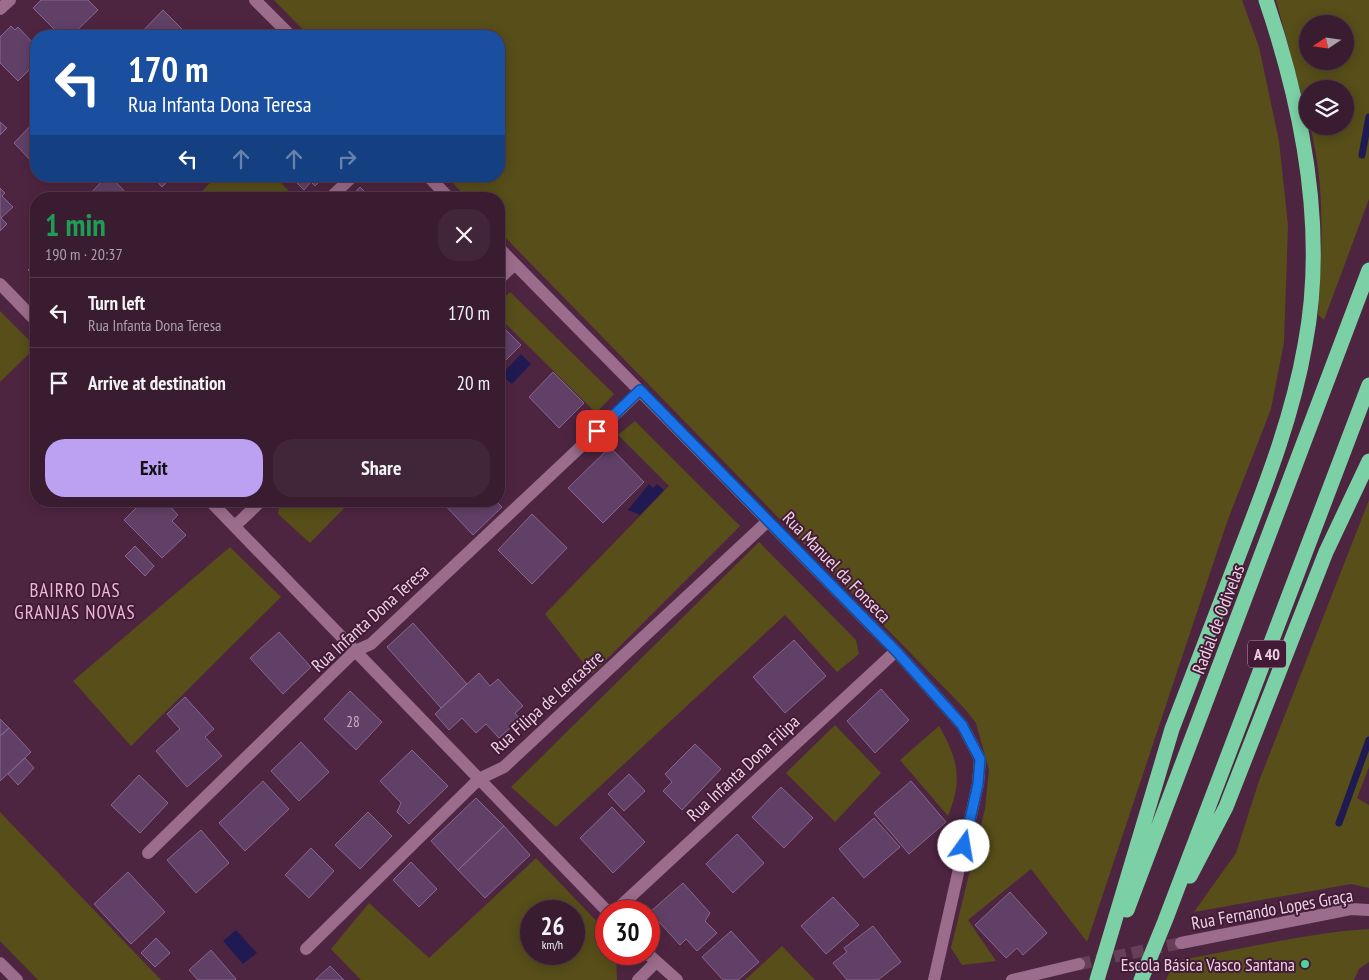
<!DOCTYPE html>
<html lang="en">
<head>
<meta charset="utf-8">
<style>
	:root { --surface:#3a1c31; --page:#412539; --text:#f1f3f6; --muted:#aba1ab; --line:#543a4d; --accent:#bca0f2 }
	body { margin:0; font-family:"PT Sans Narrow",sans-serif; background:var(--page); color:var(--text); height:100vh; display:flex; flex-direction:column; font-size:19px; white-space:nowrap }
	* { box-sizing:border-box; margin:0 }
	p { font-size:16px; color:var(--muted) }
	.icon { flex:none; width:28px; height:28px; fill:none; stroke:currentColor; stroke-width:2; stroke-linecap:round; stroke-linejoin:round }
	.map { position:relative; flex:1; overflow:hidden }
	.details { position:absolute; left:30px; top:192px; width:475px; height:315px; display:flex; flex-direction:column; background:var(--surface); border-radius:20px; box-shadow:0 2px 12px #0003,0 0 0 1px var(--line) }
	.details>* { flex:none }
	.banner { position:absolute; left:30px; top:30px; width:475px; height:152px; border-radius:20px; box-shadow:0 2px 12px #0003,0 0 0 1px var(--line); background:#1a4fa0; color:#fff; overflow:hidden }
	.needle { width:32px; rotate:257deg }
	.fabs { position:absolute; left:1299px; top:15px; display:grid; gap:10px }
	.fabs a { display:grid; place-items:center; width:55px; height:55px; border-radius:50%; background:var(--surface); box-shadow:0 2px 12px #0003,0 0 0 1px var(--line); font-size:25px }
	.speed { position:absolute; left:520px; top:900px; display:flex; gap:10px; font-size:25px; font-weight:700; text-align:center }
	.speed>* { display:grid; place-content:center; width:65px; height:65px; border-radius:50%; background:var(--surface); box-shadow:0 2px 12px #0003,0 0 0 1px var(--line); line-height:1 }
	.speed small { font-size:12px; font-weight:400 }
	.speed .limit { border:8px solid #d22; background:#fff; color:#111 }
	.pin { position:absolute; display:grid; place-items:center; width:42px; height:42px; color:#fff; margin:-21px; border-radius:10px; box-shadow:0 2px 8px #0006 }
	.me { position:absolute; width:55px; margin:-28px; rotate:13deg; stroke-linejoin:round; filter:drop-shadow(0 0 4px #0008) }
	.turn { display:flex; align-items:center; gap:18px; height:105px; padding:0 15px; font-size:22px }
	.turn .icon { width:65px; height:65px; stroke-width:2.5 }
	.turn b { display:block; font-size:35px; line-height:42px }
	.lanes { display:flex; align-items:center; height:48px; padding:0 15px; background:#0003; justify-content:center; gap:25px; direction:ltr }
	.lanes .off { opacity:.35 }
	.round { display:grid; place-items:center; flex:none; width:52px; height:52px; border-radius:20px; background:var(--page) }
	.summary { display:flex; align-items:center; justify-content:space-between; height:85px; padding:0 15px }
	h1 { font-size:30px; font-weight:700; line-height:38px; color:#1e9e55 }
	.action { display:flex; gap:10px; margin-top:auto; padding:10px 15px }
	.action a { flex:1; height:58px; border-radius:20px; background:var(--accent); color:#111; font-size:20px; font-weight:700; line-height:58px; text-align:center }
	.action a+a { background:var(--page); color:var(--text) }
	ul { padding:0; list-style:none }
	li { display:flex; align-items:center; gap:15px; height:70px; padding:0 15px; border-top:1px solid var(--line) }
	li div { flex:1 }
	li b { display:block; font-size:19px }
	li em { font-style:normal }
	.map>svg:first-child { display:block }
	.green { fill:#574e19; fill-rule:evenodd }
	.water { fill:#1f1b52 }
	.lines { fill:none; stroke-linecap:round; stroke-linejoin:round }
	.stream { stroke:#1f1b52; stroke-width:7 }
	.building { fill:#614067; stroke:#88668f }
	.minor-tunnel { stroke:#663f59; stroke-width:12; stroke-dasharray:12 6; stroke-linecap:butt }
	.minor { stroke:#9b6c8b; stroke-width:12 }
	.highway { stroke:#7bd1a5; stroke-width:15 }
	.route-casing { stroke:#114b97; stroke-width:12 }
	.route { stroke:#1a73e8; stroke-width:9 }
	.poi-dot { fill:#50d398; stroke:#431b37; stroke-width:2 }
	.labels { text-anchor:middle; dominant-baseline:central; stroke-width:4; stroke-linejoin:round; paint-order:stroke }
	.number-label { font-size:15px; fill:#caaec4 }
	.shield { fill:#431b37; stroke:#ba9baf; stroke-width:1 }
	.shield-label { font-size:16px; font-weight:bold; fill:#edd2e3 }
	.street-label { font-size:18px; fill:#edd2e3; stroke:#431b37 }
	.poi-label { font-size:18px; fill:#edd2e3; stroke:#431b37; text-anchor:end }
	.neighbourhood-label { font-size:19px; letter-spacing:1px; fill:#ecb8d9; stroke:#431b37 }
</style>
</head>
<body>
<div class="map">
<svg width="1369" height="980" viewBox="0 0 1369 980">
	<rect width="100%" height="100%" fill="#4e2541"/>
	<path class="green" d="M274,0h968l17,47 20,94 9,85 -4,116 -13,67 -44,113 -140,420 -56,-73 -63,51 28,41 -34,4 -11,-17 34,-139 4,-39 -13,-47 -12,-15 -465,-477v-32h-31l-22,-23h53v-140h-190z
		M1276,0h93v199l-45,121 -6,-5c4,-62 8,-128 -8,-189h35v-37h-37l-1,27zM1308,24h37v37h-37z
		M217,176h57l23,23h-103z
		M510,292l104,102 -18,19 -97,-96v-14z
		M0,311l36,36 -36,35z
		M635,421l105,105 -148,148 -47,-60 124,-128 -51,-51z
		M1369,500v267l-12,31 12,7v83l-18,-4 -157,28 42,-59 23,-72z
		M280,501h71l-41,42 -32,-29z
		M759,542l97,98 3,14 -22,18 -52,-57 -229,212 -45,-40z
		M230,547l51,50 -150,149 -58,-65z
		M835,725l46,48 -46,49 -49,-49z
		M939,726c19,33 24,54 9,90l-48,-56z
		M0,812l161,168h-123l-38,-39z
		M536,858l70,73v23h10l1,26h-256l-30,-31 38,-46 60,55zM531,911h43v43h-43z
		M1369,929v33l-10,7 -5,11h-188l9,-19c64,-11 129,-28 194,-32z
		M782,946l33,34h-70z"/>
	<path class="water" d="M521,354l10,10 -19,20 -11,-9z
		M649,484l4,4 4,-4 7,6 -24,25 -12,-5z
		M236,930l21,23 -14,11 -20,-23z"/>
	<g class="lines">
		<path class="stream" d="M1362,155l7,-38
			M1339,823l30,-83"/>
	</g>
	<path class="building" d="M41,0h47l10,10 -27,26h-10l-28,-28z
		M163,10l26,26h-51z
		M11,26l4,4 3,-3 18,19v17l-18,18 -18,-18v-26z
		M36,120v46l-22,-23z
		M0,122l7,6 -7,7z
		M107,176h3l22,23h-47z
		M152,176h21l-11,11z
		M290,176h35l-10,10 -4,-4 -7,8z
		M360,187l12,12h-23z
		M0,188l5,5 -3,3 11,11 -12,11 6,6 -7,7z
		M36,262v16l-8,-8z
		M499,323l22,22 -22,22z
		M553,372l31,31 -25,25 -30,-31z
		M610,447l34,35 -41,41 -35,-35z
		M143,501h22l13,14 -6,6 14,14 -24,23 -38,-38z
		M441,501h55l6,6 -29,28z
		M532,514l35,34 -35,36 -34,-34z
		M135,546l19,20 -9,10 -20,-20z
		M413,623l54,61 -26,24 -54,-61z
		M279,632l32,35 -28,27 -33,-36z
		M794,640l32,36 -41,37 -32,-36z
		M479,673l11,13 8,-7 25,27 -8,7 5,6 -21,19 -13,-14 -10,9 -14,-15 -13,12 -14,-16z
		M881,689l28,31 -34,33 -28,-32z
		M350,691l32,31 -26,28 -32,-31z
		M185,697l29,32 -9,8 17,19 -35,31 -31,-36 24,-22 -13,-15z
		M0,719l9,9 -9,8z
		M9,728l22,24 -31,29v-45z
		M301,742l28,30 -30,29 -28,-30z
		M695,744l26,25 -39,41 -19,-19 9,-9 -7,-8z
		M412,750l36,36 -39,38 -12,-12 4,-9 -21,-22z
		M25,758l9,10 -16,17 -10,-11z
		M629,774l16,17 -21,20 -16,-17z
		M139,775l29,28 -28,30 -29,-28z
		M263,781l26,28 -44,42 -26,-28z
		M911,781l35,41 -37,32 -35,-41z
		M781,787l32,31 -29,30 -32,-31z
		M476,798l28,28 -46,44 -27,-29z
		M612,807l33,35 -32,31 -33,-35z
		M368,812l24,24 -32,33 -25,-24z
		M874,818l26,29 -36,31 -25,-29z
		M504,826l26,29 -45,43 -27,-28z
		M201,830l28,33 -33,30 -29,-33z
		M737,834l27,29 -31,30 -27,-29z
		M311,848l23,23 -25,27 -24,-23z
		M411,862l26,27 -18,18 -26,-27z
		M128,872l37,40 -34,32 -37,-40z
		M683,883l27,30 -5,8 12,12 -20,18 -11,-12 -6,6 -30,-33z
		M1010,892l37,41 -24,22 -6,-7 -11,10 -31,-33z
		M833,897l26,28 -33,29 -25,-28z
		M873,926l28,36 -23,18h-31l-14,-17 14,-11 -3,-4z
		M731,931l28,31 -21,18h-15l-21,-23z
		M156,938l14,15 -15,14 -14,-14z
		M211,950l25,29 -1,1h-37l-9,-10z
		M330,966l14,14h-29z"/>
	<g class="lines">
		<path class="minor-tunnel" d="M1079,964l102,-21"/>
		<path class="minor" d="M255,0l36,36
			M0,9l10,-9
			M428,176l22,23
			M329,199l24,-23
			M499,248l397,403 66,74 18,34 -2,25 -44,196
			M499,279l16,-15
			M0,284l36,37
			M210,501l397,410
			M235,526l26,-25
			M148,853l207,-202 16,-7 269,-253
			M615,911l281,-260
			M1181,943l170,-34 18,1
			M306,949l173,-170 25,-12 264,-246
			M648,954l29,26
			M0,963l17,17
			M638,980l18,-18
			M1012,980l67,-16"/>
		<path class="highway" d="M1190,876l36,-69 100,-255 43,-91
			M1127,910l242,-640
			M1097,980l75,-251c24,-61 47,-123 71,-185 25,-65 50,-130 62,-199 22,-115 -2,-236 -39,-345
			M1141,980l24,-59 204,-536"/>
	</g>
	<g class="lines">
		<defs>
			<path id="route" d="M597,431l43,-41 256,261 66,74 18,34 -2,25 -14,62"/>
		</defs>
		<use href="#route" class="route-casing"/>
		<use href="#route" class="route"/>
	</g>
	<circle class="poi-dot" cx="1305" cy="964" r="5"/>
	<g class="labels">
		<g class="number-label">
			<text x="353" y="721">28</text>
		</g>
		<rect class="shield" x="1248" y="640.5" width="38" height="27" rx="4"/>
		<g class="shield-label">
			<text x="1267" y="654">A 40</text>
		</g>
		<g class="street-label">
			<text transform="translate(837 567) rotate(46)">Rua Manuel da Fonseca</text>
			<text transform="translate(370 618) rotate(-42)">Rua Infanta Dona Teresa</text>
			<text transform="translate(1218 619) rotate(-69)">Radial de Odivelas</text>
			<text transform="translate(547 702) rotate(-42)">Rua Filipa de Lencastre</text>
			<text transform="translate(743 768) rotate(-43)">Rua Infanta Dona Filipa</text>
			<text transform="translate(1272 909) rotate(-10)">Rua Fernando Lopes Graça</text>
		</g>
		<g class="poi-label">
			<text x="1295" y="964">Escola Básica Vasco Santana</text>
		</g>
		<g class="neighbourhood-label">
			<text x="75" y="590">BAIRRO DAS<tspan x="75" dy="22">GRANJAS NOVAS</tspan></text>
		</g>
	</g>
</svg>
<div class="fabs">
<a><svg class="needle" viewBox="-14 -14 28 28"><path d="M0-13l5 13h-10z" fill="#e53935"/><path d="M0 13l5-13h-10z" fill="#aba1ab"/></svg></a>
<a><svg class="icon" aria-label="layers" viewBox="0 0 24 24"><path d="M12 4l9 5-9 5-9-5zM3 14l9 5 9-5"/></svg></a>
</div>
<div class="speed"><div>26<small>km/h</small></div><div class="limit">30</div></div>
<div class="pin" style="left:597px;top:431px;background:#d93025"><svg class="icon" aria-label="arrive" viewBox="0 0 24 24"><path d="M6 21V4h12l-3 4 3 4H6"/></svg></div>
<svg class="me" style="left:964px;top:846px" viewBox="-20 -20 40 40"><circle r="19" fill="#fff"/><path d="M0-13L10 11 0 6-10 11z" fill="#1a73e8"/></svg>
<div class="banner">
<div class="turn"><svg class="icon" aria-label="left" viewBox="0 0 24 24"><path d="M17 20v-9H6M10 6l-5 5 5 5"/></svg><div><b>170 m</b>Rua Infanta Dona Teresa</div></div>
<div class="lanes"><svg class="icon" aria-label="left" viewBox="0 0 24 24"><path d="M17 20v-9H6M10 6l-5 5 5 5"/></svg><svg class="icon off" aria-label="ahead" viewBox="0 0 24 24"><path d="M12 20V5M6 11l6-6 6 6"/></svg><svg class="icon off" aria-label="ahead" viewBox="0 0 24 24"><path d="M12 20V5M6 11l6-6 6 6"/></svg><svg class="icon off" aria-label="right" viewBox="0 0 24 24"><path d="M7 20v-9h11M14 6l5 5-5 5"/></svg></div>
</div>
<section class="details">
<div class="summary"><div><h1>1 min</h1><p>190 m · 20:37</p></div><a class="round"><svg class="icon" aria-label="close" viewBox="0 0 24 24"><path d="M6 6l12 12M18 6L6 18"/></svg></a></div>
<ul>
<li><svg class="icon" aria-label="left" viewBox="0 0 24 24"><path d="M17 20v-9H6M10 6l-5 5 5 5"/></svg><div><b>Turn left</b><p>Rua Infanta Dona Teresa</p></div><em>170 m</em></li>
<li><svg class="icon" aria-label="arrive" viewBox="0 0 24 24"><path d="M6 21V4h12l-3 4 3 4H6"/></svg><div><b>Arrive at destination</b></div><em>20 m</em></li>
</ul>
<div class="action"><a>Exit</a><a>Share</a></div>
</section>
</div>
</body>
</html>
